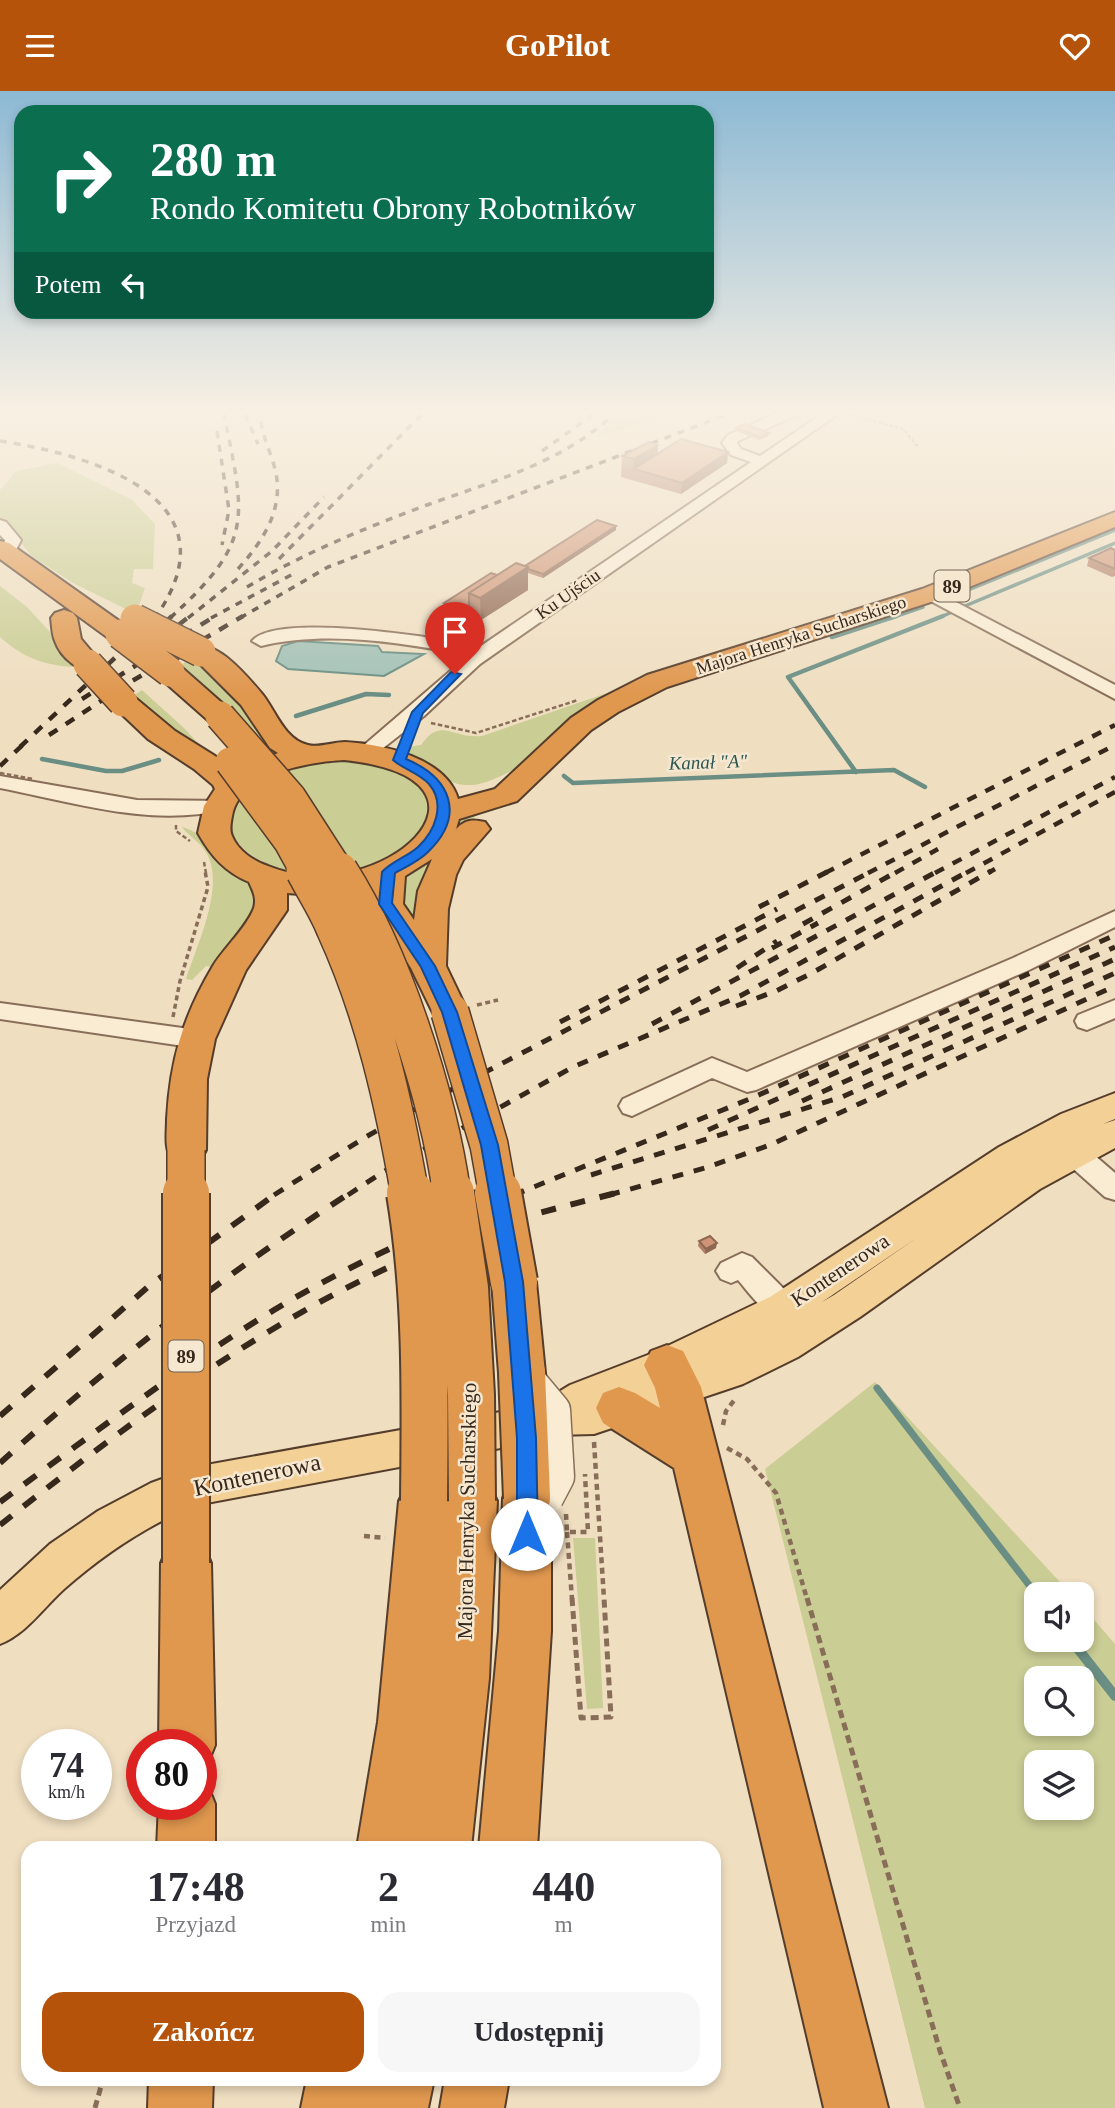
<!DOCTYPE html>
<html lang="pl">
<head>
<meta charset="utf-8">
<style>
	:root { --surface:#fff; --page:#f7f7f7; --text:#2b2b33; --muted:#7c7c81; --accent:#b45309 }
	body { margin:0; font-family:Georgia,serif; background:var(--page); color:var(--text); height:100vh; display:flex; flex-direction:column; font-size:26px; white-space:nowrap }
	* { box-sizing:border-box; margin:0 }
	p { font-size:23px; color:var(--muted) }
	.icon { flex:none; width:38px; height:38px; fill:none; stroke:currentColor; stroke-width:2; stroke-linecap:round; stroke-linejoin:round }
	.map { position:relative; flex:1; overflow:hidden }
	.details { position:absolute; left:21px; top:1750px; width:700px; height:245px; display:flex; flex-direction:column; background:var(--surface); border-radius:21px; box-shadow:0 4px 10px #0003 }
	.details>* { flex:none }
	.banner { position:absolute; left:14px; top:14px; width:700px; height:214px; border-radius:21px; box-shadow:0 4px 10px #0003; background:#0b6e4f; color:#fff; overflow:hidden }
	.tools { position:absolute; left:1024px; top:1491px; display:grid; gap:14px }
	.tools a { display:grid; place-items:center; width:70px; height:70px; border-radius:14px; background:var(--surface); box-shadow:0 4px 10px #0003; font-size:35px }
	.speed { position:absolute; left:21px; top:1638px; display:flex; gap:14px; font-size:35px; font-weight:700; text-align:center }
	.speed>* { display:grid; place-content:center; width:91px; height:91px; border-radius:50%; background:var(--surface); box-shadow:0 4px 10px #0003; line-height:1 }
	.speed small { font-size:18px; font-weight:400 }
	.speed .limit { border:10px solid #d22; background:#fff; color:#111 }
	.pin { position:absolute; display:grid; place-items:center; width:60px; height:60px; color:#fff; margin:-72px -30px; border-radius:50% 50% 50% 0; rotate:-45deg; box-shadow:0 0 7px #0007 }
	.pin .icon { rotate:45deg }
	.me { position:absolute; width:77px; margin:-38px; rotate:0deg; stroke-linejoin:round; filter:drop-shadow(0 0 5px #0008) }
	.turn { display:flex; align-items:center; gap:24px; height:147px; padding:0 21px; font-size:32px }
	.turn .icon { width:91px; height:91px; stroke-width:2.5 }
	.turn b { display:block; font-size:49px; line-height:60px }
	.then { display:flex; align-items:center; height:66px; padding:0 21px; background:#0003; gap:14px; font-size:26px }
	.eta { display:flex; justify-content:space-evenly; align-items:center; height:119px; text-align:center }
	.eta b { font-size:42px; font-weight:600; line-height:49px }
	.cta { display:flex; gap:14px; margin-top:auto; padding:14px 21px }
	.cta a { flex:1; height:80px; border-radius:21px; background:var(--accent); color:#fff; font-size:28px; font-weight:600; line-height:80px; text-align:center }
	.cta a+a { background:var(--page); color:var(--text) }
	header { display:flex; justify-content:space-between; align-items:center; height:91px; padding:0 21px; background:var(--accent); color:#fff; font-size:32px; font-weight:600 }
	.map>svg:first-child { display:block }
	.green { fill:#cacd94; fill-rule:evenodd }
	.water { fill:#a3c1b6; stroke:#6a8e83; stroke-width:2 }
	.lines { fill:none; stroke-linecap:round; stroke-linejoin:round }
	.stream-far3 { stroke:#6a8e83; stroke-width:3.5 }
	.stream-far2 { stroke:#6a8e83; stroke-width:4.5 }
	.stream-far1 { stroke:#6a8e83; stroke-width:7 }
	.stream { stroke:#6a8e83; stroke-width:10 }
	.minor-casing { stroke:#886e58; stroke-width:4 }
	.major-casing { stroke:#553d2c; stroke-width:4 }
	.highway-casing { stroke:#553d2c; stroke-width:4 }
	.path-far4 { stroke:#886e58; stroke-width:2; stroke-dasharray:3.5 2; stroke-linecap:butt }
	.path-far3 { stroke:#886e58; stroke-width:2.5; stroke-dasharray:4.5 2.5; stroke-linecap:butt }
	.path-far2 { stroke:#886e58; stroke-width:3.5; stroke-dasharray:5 3.5; stroke-linecap:butt }
	.path-far1 { stroke:#886e58; stroke-width:4.5; stroke-dasharray:6 4.5; stroke-linecap:butt }
	.path { stroke:#886e58; stroke-width:5; stroke-dasharray:8 5; stroke-linecap:butt }
	.minor { fill:#f9ecd3; fill-rule:evenodd }
	.major { fill:#f3d096; fill-rule:evenodd }
	.highway { fill:#e0974e; fill-rule:evenodd }
	.rail-far3 { stroke:#37281c; stroke-width:3.5; stroke-dasharray:7 7; stroke-linecap:butt }
	.rail-far2 { stroke:#37281c; stroke-width:4.5; stroke-dasharray:10 10; stroke-linecap:butt }
	.rail-far1 { stroke:#37281c; stroke-width:5; stroke-dasharray:11 11; stroke-linecap:butt }
	.rail { stroke:#37281c; stroke-width:6; stroke-dasharray:15 15; stroke-linecap:butt }
	.minor-bridge-casing { stroke:#886e58; stroke-width:35; stroke-linecap:butt }
	.highway-bridge-far2-casing { stroke:#553d2c; stroke-width:32; stroke-linecap:butt }
	.highway-bridge-far1-casing { stroke:#553d2c; stroke-width:40; stroke-linecap:butt }
	.highway-bridge-casing { stroke:#553d2c; stroke-width:50; stroke-linecap:butt }
	.path-bridge { stroke:#886e58; stroke-width:2.5; stroke-dasharray:4.5 2.5; stroke-linecap:butt }
	.minor-bridge { stroke:#f9ecd3; stroke-width:32 }
	.highway-bridge-far2 { stroke:#e0974e; stroke-width:29 }
	.highway-bridge-far1 { stroke:#e0974e; stroke-width:37 }
	.highway-bridge { stroke:#e0974e; stroke-width:46 }
	.wall { fill:#b17f65 }
	.shaded-wall { fill:#906852 }
	.building { fill:#ce9475; stroke:#906852; stroke-width:2 }
	.route { fill:#1a73e8; stroke:#114b97; stroke-width:2 }
	.labels { text-anchor:middle; dominant-baseline:central; stroke-width:5; stroke-linejoin:round; paint-order:stroke }
	.far-street-label { font-size:18px; fill:#37281c; stroke:#f6e8d0 }
	.shield { fill:#f6e8d0; stroke:#706252; stroke-width:2 }
	.shield-label { font-size:19px; font-weight:bold; fill:#37281c }
	.far-water-label { font-size:19px; font-style:italic; fill:#2b5752; stroke:#f6e8d0 }
	.street-label { font-size:21px; fill:#37281c; stroke:#f6e8d0 }
	.near-street-label { font-size:24px; fill:#37281c; stroke:#f6e8d0 }
</style>
</head>
<body>
<header><svg class="icon" aria-label="menu" viewBox="0 0 24 24"><path d="M4 6h16M4 12h16M4 18h16"/></svg>GoPilot<svg class="icon" aria-label="heart" viewBox="0 0 24 24"><path d="M12 20l-8-8c-3-5 5-10 8-4 3-6 11-1 8 4z"/></svg></header>
<div class="map">
<svg width="1115" height="2017" viewBox="0 0 1115 2017">
	<rect width="100%" height="100%" fill="#efdec0"/>
	<path class="green" d="M620,323h55l-80,24z
		M57,372l74,36 24,25 -2,45h-19l-2,14 13,5 -9,26 -63,-31 -40,-26 -33,-37v-30l16,-19z
		M0,495l27,21 56,61c-37,-3 -54,-6 -83,-31z
		M195,564l18,14 57,72 -7,4 -85,-78z
		M648,588c-37,25 -138,105 -177,106 -16,1 -27,-6 -39,-15 -9,-6 -19,-11 -24,-20v-3l13,-2c20,-29 31,-6 61,-9z
		M142,599l43,39 32,35 -87,-66z
		M340,668c17,3 38,3 54,10 47,18 40,60 3,85 -12,8 -27,12 -40,17l-23,-37 -50,-66z
		M243,704l51,78c-36,-8 -87,-36 -51,-78z
		M489,714l-31,26 -35,107 -29,-49 2,-6 62,-65z
		M182,736c27,7 63,47 78,70l-18,36 -31,34 -5,-1 -14,14 -6,-1c11,-34 39,-92 21,-125 -6,-12 -19,-18 -25,-27z
		M875,1291l196,212h-35v46h46v-34l33,38v464h-190l-160,-639zM1036,1587h46v46h-46zM1036,1671h46v46h-46z
		M573,1447h22l8,170 -16,1z"/>
	<path class="water" d="M298,550l80,5 4,6 42,2 -40,22 -96,-7 -12,-8 6,-15z"/>
	<g class="lines">
		<path class="stream-far3" d="M961,502l154,-63
			M965,515l150,-63
			M891,527l32,-11
			M938,527l12,-5"/>
		<path class="stream-far2" d="M832,546l64,-21
			M296,625l70,-22 23,1
			M42,668l64,12h16l37,-11
			M856,681l-68,-95 155,-61
			M564,685l9,7 321,-13 31,17"/>
		<path class="stream-far1" d="M877,1297l159,206"/>
		<path class="stream" d="M1071,1549l44,56"/>
		<defs>
			<path id="minor" d="M775,323h25l-62,27 -1,2 4,6 19,7 62,-42h16l-358,250 -56,52 -51,40h-14l-3,-4 113,-97c-68,-12 -141,-25 -208,-9l-9,-5c25,-30 190,-2 229,5l270,-184 -20,-7 -9,-12 6,-8z
				M0,429l6,2 15,18 -8,16 -6,2 -7,-3 5,-15 -5,-5z
				M931,498l184,96v14l-190,-101 -3,-4 3,-4z
				M0,685l137,24 89,1 3,4 -3,4c-73,19 -154,-7 -226,-21z
				M1115,820v16l-86,43 -273,120 -9,2 -35,-14 -80,38 -9,-3 -4,-7 4,-7 89,-41 35,14 266,-114z
				M1115,909v18l-28,12 -9,-3 -3,-6 3,-6z
				M0,912l197,27 9,3 4,6 -4,6 -9,3 -197,-29z
				M1061,1041l10,3 44,38v27l-10,-3 -54,-48 -4,-7 4,-7z
				M742,1162l10,4 42,42 4,9 -4,9c-24,8 -41,-20 -56,-37l-7,3 -10,-4 -5,-8 5,-8z"/>
			<path id="major" d="M1115,1002v26l-12,5 12,-4v28l-75,41 -180,128 -62,40 -55,27 -149,50 -39,1 -49,12 -310,58c-49,20 -92,49 -132,84 -21,19 -38,45 -64,55v-54l50,-46 48,-33 53,-28 44,-16 311,-56 48,-12 3,-6 13,-8 83,-32 117,-56 229,-150 62,-33zM918,1146l-84,58 -12,7z"/>
			<path id="highway" d="M1115,421v15l-175,72 -273,88 -49,25 -27,18 -74,71 -58,18 -3,10c9,-9 16,-10 29,-7l5,7 -27,31 -7,15 -8,34 -2,57 22,46 -5,9 -13,3 -13,-3 -26,-53 -42,-64 2,-17 -46,9 -38,-3v17l-41,60 -31,69 -8,40 -1,71 -6,11 -14,4 -14,-4c-8,-14 -5,-27 -5,-42 3,-58 16,-103 46,-153 11,-18 34,-39 41,-58 3,-10 -1,-17 -5,-26 -24,-10 -38,-26 -51,-49l6,-27 11,-17 -2,-4 -19,-16 -46,-30 -39,-37 4,-6 10,-2 10,2 42,35 40,25 19,16 44,-19 -8,-5 -29,-43 -53,-53 4,-6c26,-6 55,30 71,49 13,17 22,45 45,50 11,3 26,-3 37,-3 38,2 101,16 113,57l37,-10 76,-71 27,-18 49,-25 275,-86zM344,669c180,19 36,152 -76,106 -14,-5 -30,-15 -36,-30 -3,-6 -1,-14 0,-20 7,-43 77,-54 112,-56zM432,768l-14,32 -4,29 -11,-16 2,-28z
				M0,450l9,2 120,85 4,6 -4,6 -9,2 -9,-2 -111,-81z
				M64,519l9,3 4,5 4,21 21,25 -4,6c-18,4 -37,-12 -43,-29 -3,-7 -3,-16 -4,-23l4,-5z
				M170,573l10,2 50,44 4,6 -4,6 -10,3 -10,-3 -50,-44 -4,-6 4,-6z
				M514,1173l15,5 7,13 9,91 -7,14 -16,6 -16,-6 -7,-14 -7,-91 7,-13z
				M667,1254l16,6 18,36 187,721h-64l-150,-640 -71,-45 -7,-15 7,-15 16,-6 16,6 25,15 -5,-20 -11,-23 7,-14z
				M527,1384l17,7 7,16v133l-14,217h-58l20,-217 4,-133 7,-16z
				M424,1387l17,7 7,15 7,-15 17,-7 17,7 8,16 -8,177 -18,170h-114l21,-126 21,-221 8,-16z
				M186,1448l18,7 7,17 4,182 -8,20 -6,2v-22h-42l2,-182 7,-17z
				M201,1690l6,3 8,20v44h-58l2,-44h42z
				M149,1988h64l-1,29h-64z
				M307,1988h127l-6,29h-127z
				M445,1988h64l-5,29h-64z"/>
		</defs>
		<use href="#minor" class="minor-casing"/>
		<use href="#major" class="major-casing"/>
		<use href="#highway" class="highway-casing"/>
		<path class="path-far4" d="M847,323l56,15 16,19"/>
		<path class="path-far3" d="M431,632l45,10 102,-33
			M176,734v6l14,10
			M204,771l2,11"/>
		<path class="path-far2" d="M477,914l21,-5
			M173,926l7,-36 28,-94 -3,-16"/>
		<path class="path-far1" d="M723,1334l3,-14 10,-13
			M594,1351l10,157
			M727,1357l20,11 29,34 31,106
			M566,1423l1,18h21l-3,-58
			M567,1441l5,67
			M364,1445l21,2"/>
		<path class="path" d="M572,1507l9,120 30,-1 -7,-119
			M807,1507l133,453 20,57
			M95,2017l8,-29"/>
		<use href="#minor" class="minor"/>
		<use href="#major" class="major"/>
		<use href="#highway" class="highway"/>
		<path class="rail-far3" d="M245,323l13,30
			M217,340l12,79 -7,35
			M0,350c92,14 240,57 155,177
			M542,360l52,-37
			M279,468l143,-145
			M238,478c25,-28 47,-61 37,-100 -4,-16 -12,-31 -14,-48
			M247,496c57,-34 118,-59 180,-82 66,-24 135,-42 187,-91
			M170,527c85,-77 75,-99 54,-204
			M188,527l84,-67 52,-54
			M211,527l82,-44
			M240,527l88,-51 400,-153"/>
		<path class="rail-far2" d="M152,543l20,-18
			M163,546l27,-21
			M82,608l133,-83
			M49,644l78,-51 116,-68
			M20,656l115,-108 21,-23
			M0,675l27,-25
			M825,782l290,-148
			M868,782l247,-128
			M895,782l43,-24
			M935,782l180,-96
			M966,782l149,-81
			M988,782l7,-4"/>
		<path class="rail-far1" d="M759,816l70,-36
			M803,833l95,-53
			M772,857l46,-25
			M737,877l40,-27
			M736,915l40,-15 36,-18 179,-102
			M560,931l217,-113
			M652,933l286,-153
			M802,1010l313,-142
			M708,1039l407,-183
			M591,1084l251,-78 273,-124
			M274,1104l90,-57 58,-33 450,-234
			M348,1104l35,-23 190,-105 167,-71 229,-125
			M514,1104l238,-97 363,-163
			M609,1104l96,-27 65,-23 345,-159"/>
		<path class="rail" d="M0,1325l149,-130 128,-93
			M0,1372c110,-99 226,-190 350,-270
			M0,1411c90,-66 179,-134 274,-192 78,-47 161,-83 244,-117
			M0,1434c134,-106 273,-212 433,-277 58,-24 121,-39 183,-55"/>
		<defs>
			<path id="minor-bridge" d="M524,1283l30,36 4,67 -11,21"/>
			<path id="highway-bridge-far2" d="M135,528l66,33
				M120,543l50,38
				M88,573l35,38
				M220,625l71,81 49,76
				M230,671l59,80 17,31"/>
			<path id="highway-bridge-far1" d="M305,780c10,19 22,37 30,57 39,85 59,175 75,267
				M339,780c54,85 99,224 113,324
				M450,921l39,133 9,50
				M186,1059v45"/>
			<path id="highway-bridge" d="M186,1102v370
				M410,1102c17,101 15,206 14,308
				M451,1102l14,95 6,107 1,106
				M498,1102l16,89
				M522,1282l5,125"/>
		</defs>
		<use href="#minor-bridge" class="minor-bridge-casing"/>
		<use href="#highway-bridge-far2" class="highway-bridge-far2-casing"/>
		<use href="#highway-bridge-far1" class="highway-bridge-far1-casing"/>
		<use href="#highway-bridge" class="highway-bridge-casing"/>
		<path class="path-bridge" d="M0,682l33,6"/>
		<use href="#minor-bridge" class="minor-bridge"/>
		<use href="#highway-bridge-far2" class="highway-bridge-far2"/>
		<use href="#highway-bridge-far1" class="highway-bridge-far1"/>
		<use href="#highway-bridge" class="highway-bridge"/>
	</g>
	<path class="wall" d="M736,337l33,5 -1,3 -9,4 -23,-9z
		M658,354l-1,9 71,-2 -1,11 -46,31 -60,-17 1,-21z
		M616,435v4l-73,48 -15,-5v17l-47,30 -37,-13v-4l53,-28 28,-9z
		M1115,459v26l-3,1 -25,-11 2,-8z
		M699,1150l17,7 -11,6 -7,-8z"/>
	<path class="shaded-wall" d="M769,342l-1,3 -9,4 1,-3z
		M658,354l-1,20 -23,4v-10z
		M728,361l-1,11 -46,31 1,-11z
		M616,435v4l-73,48v-4z
		M528,476v23l-47,30 -1,-22z
		M717,1152l-1,5 -11,6 1,-5z"/>
	<path class="building" d="M745,333l24,9 -9,4 -24,-9z
		M681,348l47,13 -46,31 -48,-14z
		M649,351l9,3 -24,14 -12,-3z
		M597,429l19,6 -73,48 -15,-5v-2l-3,-1z
		M1111,457l4,2v19l-26,-11z
		M516,472l12,4 -48,31 -11,-5z
		M491,482l6,2 -28,18v19l-25,-9z
		M710,1145l7,7 -11,6 -7,-8z"/>
	<linearGradient id="sky" x2="0" y2="1"><stop stop-color="#8cb9d4"/><stop offset="0.53" stop-color="#f8f0e3"/><stop offset="1" stop-color="#f8f0e3" stop-opacity="0"/></linearGradient>
	<rect width="1115" height="605" fill="url(#sky)"/>
	<path class="route" d="M451,581l10,2 -38,39 -17,46c45,19 60,56 22,93 -9,9 -22,15 -33,21l-3,30 43,63 22,46 41,133 25,137 13,156 2,96 -3,6 -8,3 -7,-3 -3,-6v-96l-12,-156 -24,-137 -39,-133 -21,-45 -42,-63 3,-32c10,-11 25,-15 36,-25 17,-16 28,-43 11,-63 -10,-11 -26,-15 -36,-24l19,-48z"/>
	<g class="labels">
		<g class="far-street-label">
			<text transform="translate(568 503) rotate(-35)">Ku Ujściu</text>
			<text transform="translate(801 544) rotate(-18)">Majora Henryka Sucharskiego</text>
		</g>
		<g class="shield">
			<rect x="934.5" y="479.5" width="35" height="31" rx="5"/>
			<rect x="168.5" y="1249.5" width="35" height="31" rx="5"/>
		</g>
		<g class="shield-label">
			<text x="952" y="495">89</text>
			<text x="186" y="1265">89</text>
		</g>
		<g class="far-water-label">
			<text transform="translate(708 671) rotate(-2)">Kanał "A"</text>
		</g>
		<g class="street-label">
			<text transform="translate(840 1179) rotate(-34)">Kontenerowa</text>
			<text transform="translate(467 1420) rotate(-89)">Majora Henryka Sucharskiego</text>
		</g>
		<g class="near-street-label">
			<text transform="translate(257 1384) rotate(-12)">Kontenerowa</text>
		</g>
	</g>
</svg>
<div class="tools">
<a><svg class="icon" aria-label="sound" viewBox="0 0 24 24"><path d="M4 9h4l5-4v14l-5-4H4zM17 9q2 3 0 6"/></svg></a>
<a><svg class="icon" aria-label="search" viewBox="0 0 24 24"><circle cx="10" cy="10" r="6"/><path d="M15 15l6 6"/></svg></a>
<a><svg class="icon" aria-label="layers" viewBox="0 0 24 24"><path d="M12 4l9 5-9 5-9-5zM3 14l9 5 9-5"/></svg></a>
</div>
<div class="speed"><div>74<small>km/h</small></div><div class="limit">80</div></div>
<div class="pin" style="left:455px;top:583px;background:#d93025"><svg class="icon" aria-label="arrive" viewBox="0 0 24 24"><path d="M6 21V4h12l-3 4 3 4H6"/></svg></div>
<svg class="me" style="left:527px;top:1443px" viewBox="-20 -20 40 40"><circle r="19" fill="#fff"/><path d="M0-13L10 11 0 6-10 11z" fill="#1a73e8"/></svg>
<div class="banner">
<div class="turn"><svg class="icon" aria-label="right" viewBox="0 0 24 24"><path d="M7 20v-9h11M14 6l5 5-5 5"/></svg><div><b>280 m</b>Rondo Komitetu Obrony Robotników</div></div>
<div class="then">Potem<svg class="icon" aria-label="left" viewBox="0 0 24 24"><path d="M17 20v-9H6M10 6l-5 5 5 5"/></svg></div>
</div>
<section class="details">
<div class="eta">
<div><b>17:48</b><p>Przyjazd</p></div>
<div><b>2</b><p>min</p></div>
<div><b>440</b><p>m</p></div>
</div>
<div class="cta"><a>Zakończ</a><a>Udostępnij</a></div>
</section>
</div>
</body>
</html>
